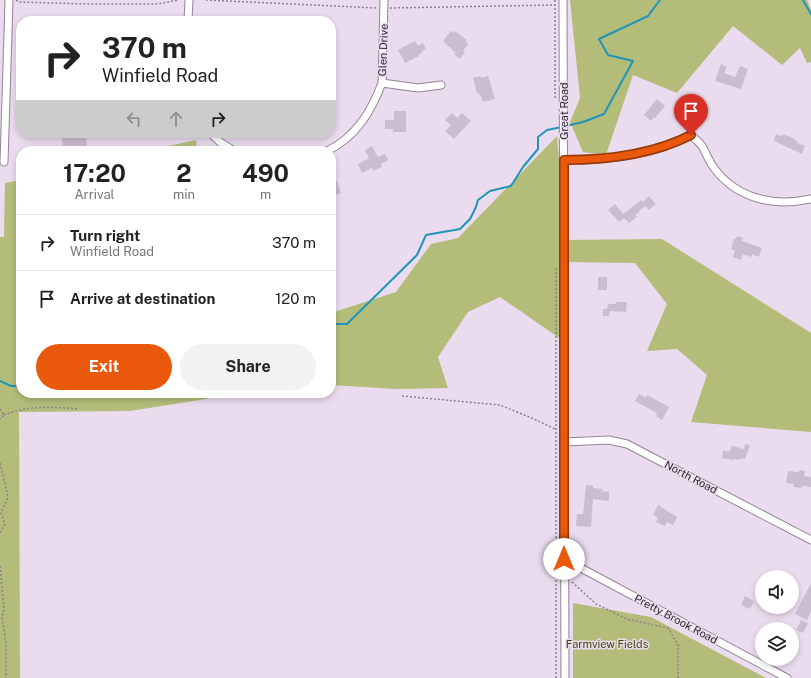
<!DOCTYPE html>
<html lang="en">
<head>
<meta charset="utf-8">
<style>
	:root { --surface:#fff; --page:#f2f2f2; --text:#222; --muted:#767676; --line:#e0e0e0; --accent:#ea580c }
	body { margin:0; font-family:"Public Sans",sans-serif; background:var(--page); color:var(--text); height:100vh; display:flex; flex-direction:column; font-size:15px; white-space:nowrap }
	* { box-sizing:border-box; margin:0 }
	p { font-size:13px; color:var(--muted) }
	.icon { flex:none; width:22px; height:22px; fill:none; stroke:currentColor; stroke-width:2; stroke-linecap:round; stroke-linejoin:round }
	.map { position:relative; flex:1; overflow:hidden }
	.side { position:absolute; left:16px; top:146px; width:320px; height:252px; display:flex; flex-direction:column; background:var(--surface); border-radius:16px; box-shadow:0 2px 6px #0003 }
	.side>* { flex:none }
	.hud { position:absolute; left:16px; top:16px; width:320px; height:122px; border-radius:16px; box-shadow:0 2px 6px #0003; background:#fff; color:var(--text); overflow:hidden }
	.buttons { position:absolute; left:755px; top:570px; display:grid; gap:8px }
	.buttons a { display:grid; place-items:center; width:44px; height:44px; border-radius:50%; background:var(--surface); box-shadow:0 2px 6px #0003; font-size:20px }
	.pin { position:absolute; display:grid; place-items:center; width:34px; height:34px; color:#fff; margin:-41px -17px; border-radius:50% 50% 50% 0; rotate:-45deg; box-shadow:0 0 4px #0007 }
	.pin .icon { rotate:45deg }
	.me { position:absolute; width:44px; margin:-22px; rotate:0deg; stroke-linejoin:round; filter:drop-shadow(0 0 3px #0008) }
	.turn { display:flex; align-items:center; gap:14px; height:84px; padding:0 20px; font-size:18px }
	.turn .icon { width:52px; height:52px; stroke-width:2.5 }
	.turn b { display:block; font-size:28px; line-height:34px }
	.lanes { display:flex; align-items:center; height:38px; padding:0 20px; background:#0003; justify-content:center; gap:20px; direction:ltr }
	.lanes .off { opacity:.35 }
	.eta { display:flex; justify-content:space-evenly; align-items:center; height:68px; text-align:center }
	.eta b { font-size:24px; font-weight:700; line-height:28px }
	.button { display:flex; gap:8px; margin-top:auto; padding:8px 20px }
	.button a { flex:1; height:46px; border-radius:24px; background:var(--accent); color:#fff; font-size:16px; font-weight:700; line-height:46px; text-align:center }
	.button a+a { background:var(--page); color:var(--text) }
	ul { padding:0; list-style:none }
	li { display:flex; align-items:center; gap:12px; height:56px; padding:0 20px; border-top:1px solid var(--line) }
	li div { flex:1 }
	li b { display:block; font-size:15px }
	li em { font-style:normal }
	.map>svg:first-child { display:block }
	.green { fill:#b3bd79 }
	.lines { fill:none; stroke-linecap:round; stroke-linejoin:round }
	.stream { stroke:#1e95b9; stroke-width:2 }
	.building { fill:#ccbccf }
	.minor-casing { stroke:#938497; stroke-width:9 }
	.path { stroke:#8b808d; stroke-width:1.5; stroke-dasharray:2 2; stroke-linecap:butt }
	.minor { stroke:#fff; stroke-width:7 }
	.route-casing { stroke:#983908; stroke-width:10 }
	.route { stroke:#ea580c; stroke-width:7 }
	.labels { text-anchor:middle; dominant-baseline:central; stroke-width:3; stroke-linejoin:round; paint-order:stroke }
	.street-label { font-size:11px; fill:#312b33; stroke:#ebdbee }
	.park-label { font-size:11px; fill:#3f4501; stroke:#ebdbee }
</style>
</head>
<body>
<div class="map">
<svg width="811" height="678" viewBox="0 0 811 678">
	<rect width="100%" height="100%" fill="#ebdbee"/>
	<path class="green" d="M570,0h237l4,10v52l-4,1 -7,-15 -18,17 -49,-39 -56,67 -44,-18 -27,80 -23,-3 -13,-30 10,-24z
		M557,136l8,104 97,-1 149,94v99l-120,-10 16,-47 -30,-26 -30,2 20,-47 -32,-41 -70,-1v80l-65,-45 -32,15 -30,45 10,31 -52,1 -65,-4v-72l65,-21 35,-48 27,-6z
		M196,140l1,11h-51z
		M21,180v56l-1,1 1,16v140h194l-9,6 -76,12 -111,1 1,266h-20v-441h4l1,-54z
		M573,603l78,14 115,61h-193z"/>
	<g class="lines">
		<path class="stream" d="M803,0l8,14
			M566,126l17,-4 21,-8 29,-53 -25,-6 -9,-16 49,-23 12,-16
			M331,324h16l70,-69 9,-20 34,-6 10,-10 6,-12 2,-7 12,-9 21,-5 12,-19 15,-18v-12l9,-7 15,-3
			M0,381l11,5h10"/>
	</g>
	<path class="building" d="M451,31l2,2 2,-2 12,9 -1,2 2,2 -5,7 2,1 -5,7 -6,-5 2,-1 -13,-12z
		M415,41l3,5 5,-3 3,6 -5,3 1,1 -4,2 1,1 -14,7 -7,-13z
		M721,64l6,3 -3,6 11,4 5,-11 8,3 -7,20 -26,-8z
		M481,76v2l7,-2 7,23 -12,3 -2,-6h-1l-1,-3h-2l-4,-15z
		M657,99l8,7 -10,12 -1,-1 -3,4 -7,-6z
		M394,111h12v21h-13v-3h-8v-9h9z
		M452,113l5,5 5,-5 9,8 -17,18 -9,-8 6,-6 -6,-5z
		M63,133h16v3l7,-1 1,13 -11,1v2h-7l-1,-2 -5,1 -1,-13h1z
		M776,134l6,2 1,-2 12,5 -1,1 4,1 -1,2 8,3 -3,8 -28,-13z
		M372,146l6,11 7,-3 3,6 -7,4 1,3 -9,4 -1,-3 -10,5 -4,-9 11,-6 -4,-8z
		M337,181l4,12 -10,4v-14z
		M649,196l7,8 -7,6 -4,-4 -10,9 2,2 -8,6 -5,-5 -5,4 -11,-12 7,-6 8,10 18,-14 2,2z
		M737,236l6,2 -1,3 20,7 -3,9 -7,-3v3l-9,-3 -2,6 -8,-3 2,-6 -4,-2 3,-10h2z
		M598,277h9v13h-9z
		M616,302h11l-1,10 -16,-1 -1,5h-6v-7h4l1,-5h8z
		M639,394l7,4 1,-3 22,12 -7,13 -6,-4 1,-3 -22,-12z
		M745,444l5,1 -5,14 -5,-1 -1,2 -5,-1 -1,1 -11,-2 1,-8 6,2 3,-6 12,3z
		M799,470l6,1 -1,5 7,1v10l-9,-1 -1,2 -8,-1 1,-3 -8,-1 2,-12 11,1z
		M586,485l7,1v2l10,1 -1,2 7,1v9l-16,-2 -2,28 -15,-1 1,-12h6z
		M658,505l19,12 -4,8 -6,-3 -2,4 -9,-4 2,-4 -5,-3z
		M811,583v28l-4,9 -12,-6z
		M745,596l9,5 -4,8 -9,-4z
		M801,620l7,3 -5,10 -7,-3z"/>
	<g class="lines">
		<defs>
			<path id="minor" d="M563,0l2,678
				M188,21l1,-21
				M382,83l36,5 23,-3
				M210,133l10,9 14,9
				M327,151c29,-14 44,-39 55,-68l2,-83
				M564,160c43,0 88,-4 127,-25 4,4 8,7 11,11 4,7 7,15 12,22 23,31 60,39 97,31
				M4,162l5,-162
				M564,442l45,-2 18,4 184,96
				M564,559l223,119"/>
		</defs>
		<use href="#minor" class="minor-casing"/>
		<path class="path" d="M16,0l3,2 69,2h69l22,-4
			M206,0l171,8
			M555,0v98
			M390,8l165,-3
			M402,396l98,9 34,14 21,10
			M0,409l4,6 -4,4
			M4,415c24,-10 50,-8 75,-6
			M0,463l8,34 -7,16 4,11 -5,9
			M0,566l4,43 -2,8 4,26v35
			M572,582l24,22 31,15 41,9 10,17v33
			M556,678v-410"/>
		<use href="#minor" class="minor"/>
	</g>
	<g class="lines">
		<defs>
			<path id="route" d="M564,559v-399c43,0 88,-5 127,-25"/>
		</defs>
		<use href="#route" class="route-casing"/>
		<use href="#route" class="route"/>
	</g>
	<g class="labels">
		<g class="street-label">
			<text transform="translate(383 50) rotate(-88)">Glen Drive</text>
			<text transform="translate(564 111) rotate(-90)">Great Road</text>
			<text transform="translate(691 477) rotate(28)">North Road</text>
			<text transform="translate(676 619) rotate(28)">Pretty Brook Road</text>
		</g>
		<g class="park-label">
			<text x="607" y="644">Farmview Fields</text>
		</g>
	</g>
</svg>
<div class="buttons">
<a><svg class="icon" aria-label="sound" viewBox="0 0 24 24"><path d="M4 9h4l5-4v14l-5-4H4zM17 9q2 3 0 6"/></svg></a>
<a><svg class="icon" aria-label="layers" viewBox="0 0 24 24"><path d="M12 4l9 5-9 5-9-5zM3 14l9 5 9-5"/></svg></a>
</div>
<div class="pin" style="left:691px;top:135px;background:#d93025"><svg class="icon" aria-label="arrive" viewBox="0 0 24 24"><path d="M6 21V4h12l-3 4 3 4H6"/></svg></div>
<svg class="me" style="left:564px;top:559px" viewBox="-20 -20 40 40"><circle r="19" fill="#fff"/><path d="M0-13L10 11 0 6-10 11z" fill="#ea580c"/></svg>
<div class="hud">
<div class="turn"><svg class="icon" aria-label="right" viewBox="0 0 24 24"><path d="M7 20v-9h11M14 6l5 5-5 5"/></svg><div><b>370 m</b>Winfield Road</div></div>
<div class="lanes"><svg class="icon off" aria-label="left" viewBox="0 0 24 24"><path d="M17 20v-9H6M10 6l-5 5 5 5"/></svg><svg class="icon off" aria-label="ahead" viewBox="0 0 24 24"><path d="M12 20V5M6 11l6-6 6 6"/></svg><svg class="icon" aria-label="right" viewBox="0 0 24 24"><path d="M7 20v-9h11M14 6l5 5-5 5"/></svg></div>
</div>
<section class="side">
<div class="eta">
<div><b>17:20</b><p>Arrival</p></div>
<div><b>2</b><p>min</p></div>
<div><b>490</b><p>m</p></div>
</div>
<ul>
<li><svg class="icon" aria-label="right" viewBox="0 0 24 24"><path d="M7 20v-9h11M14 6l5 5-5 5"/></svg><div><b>Turn right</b><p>Winfield Road</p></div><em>370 m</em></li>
<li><svg class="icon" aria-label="arrive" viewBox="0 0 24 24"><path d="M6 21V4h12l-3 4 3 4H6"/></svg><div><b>Arrive at destination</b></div><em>120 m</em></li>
</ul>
<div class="button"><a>Exit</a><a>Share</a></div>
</section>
</div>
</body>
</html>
